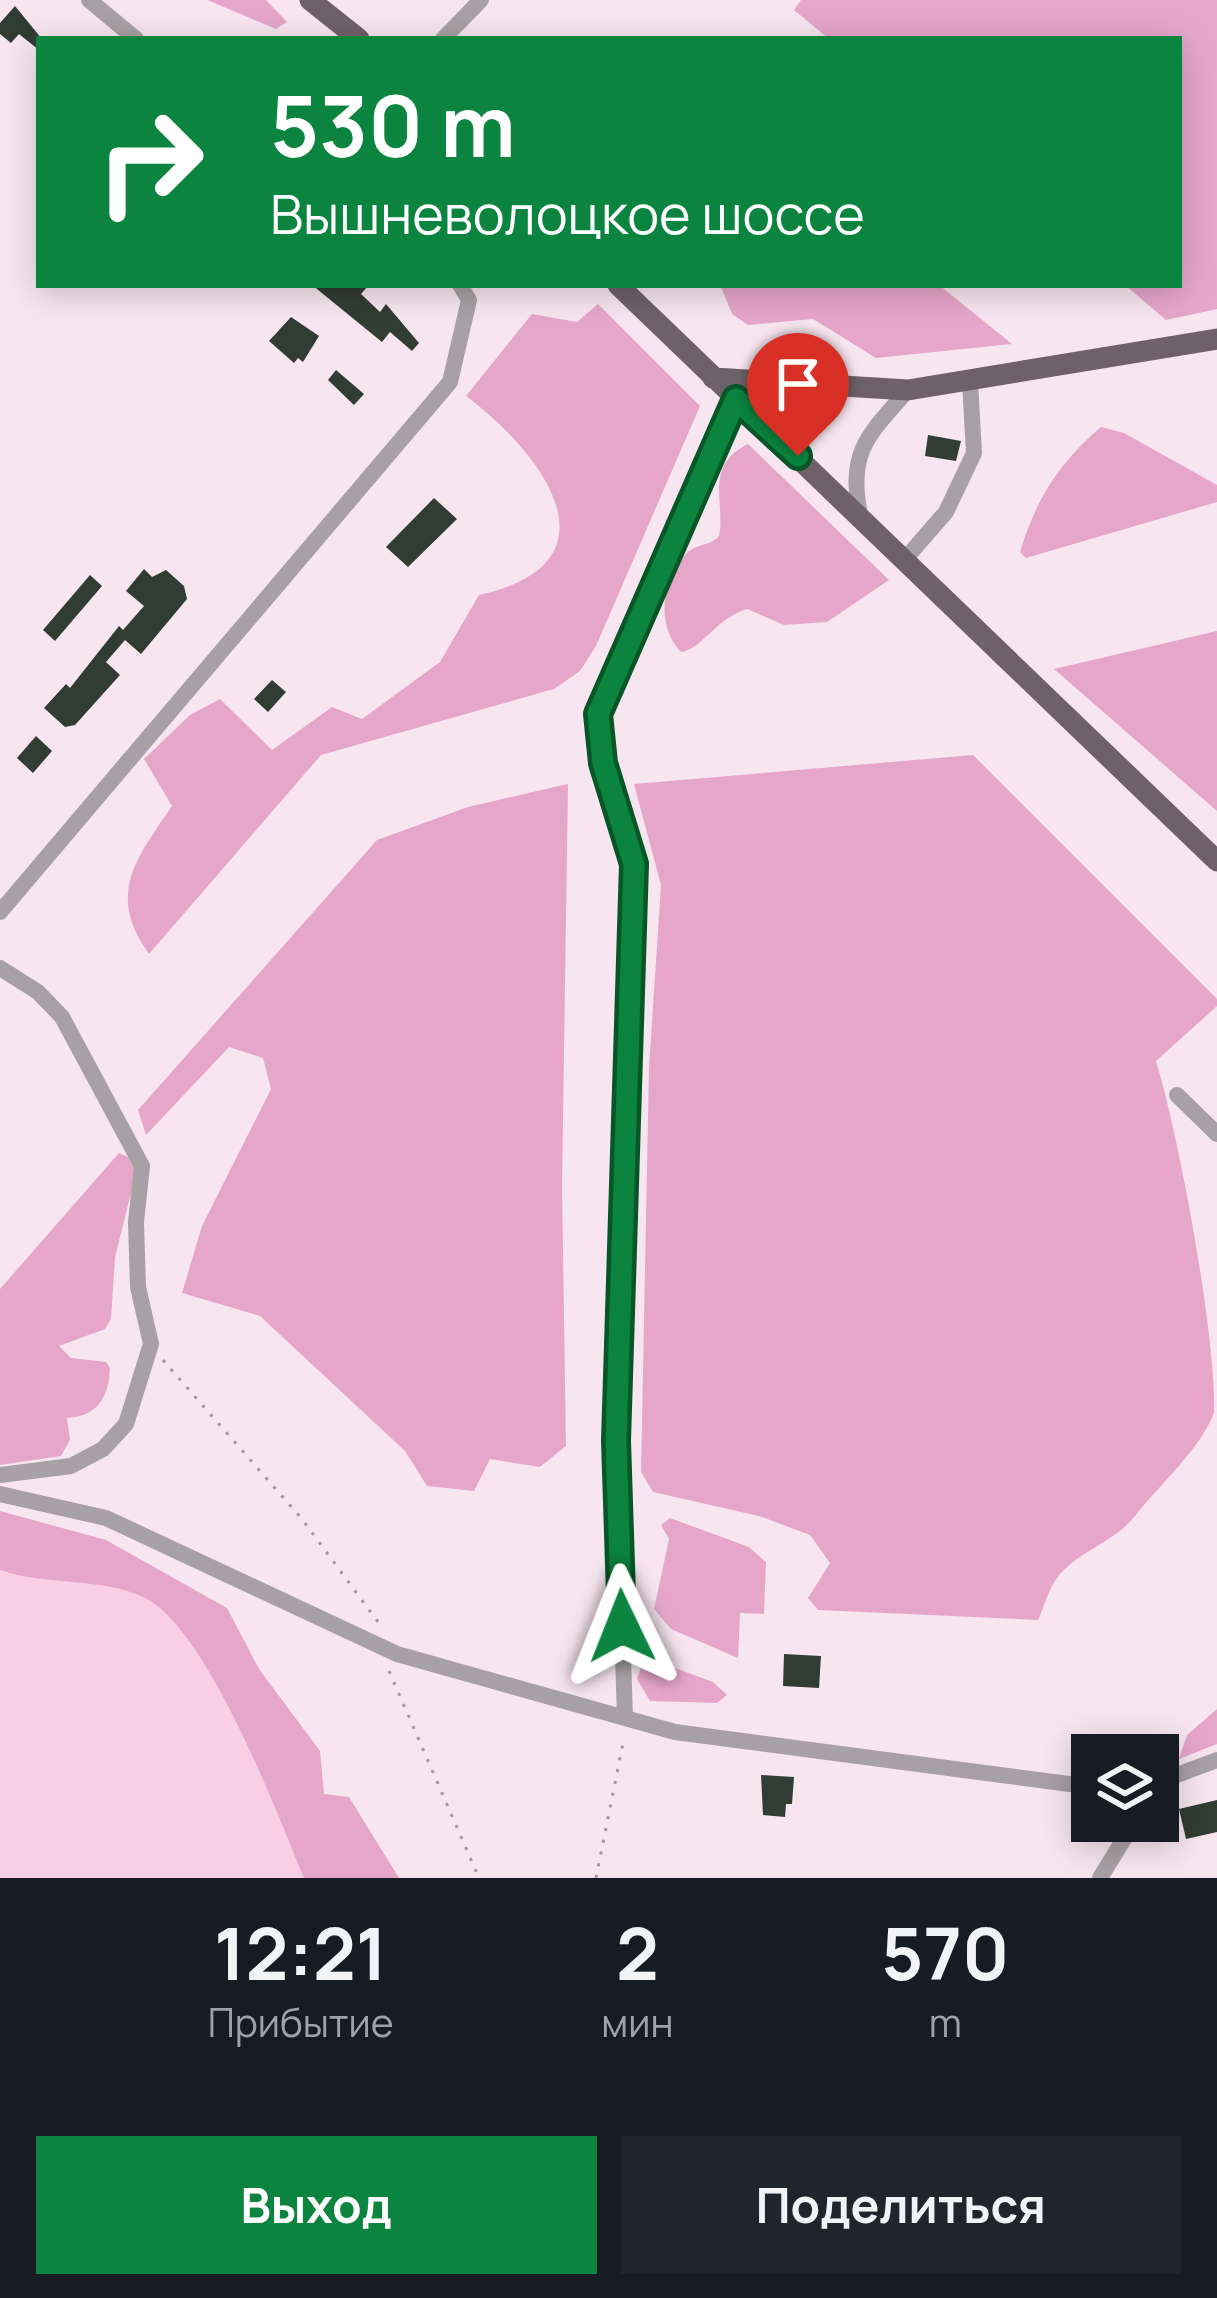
<!DOCTYPE html>
<html lang="ru">
<head>
<meta charset="utf-8">
<style>
	:root { --surface:#171b24; --page:#20242c; --text:#f1f3f6; --muted:#9ea1a6; --accent:#0a843e }
	body { margin:0; font-family:Manrope,sans-serif; background:var(--page); color:var(--text); height:100vh; display:flex; flex-direction:column; font-size:45px; white-space:nowrap }
	* { box-sizing:border-box; margin:0 }
	p { font-size:39px; color:var(--muted) }
	.icon { flex:none; width:66px; height:66px; fill:none; stroke:currentColor; stroke-width:2; stroke-linecap:round; stroke-linejoin:round }
	.map { position:relative; height:1878px; overflow:hidden }
	.sheet { display:flex; flex-direction:column; background:var(--surface); flex:1 }
	.sheet>* { flex:none }
	.banner { position:absolute; left:36px; top:36px; width:1146px; height:252px; border-radius:0px; box-shadow:0 6px 30px #0003; background:#0a843e; color:#fff; overflow:hidden }
	.controls { position:absolute; left:1071px; top:1734px; display:grid; gap:24px }
	.controls a { display:grid; place-items:center; width:108px; height:108px; border-radius:0px; background:var(--surface); box-shadow:0 6px 30px #0003; font-size:60px }
	.pin { position:absolute; display:grid; place-items:center; width:102px; height:102px; color:#fff; margin:-123px -51px; border-radius:50% 50% 50% 0; rotate:-45deg; box-shadow:0 0 12px #0007 }
	.pin .icon { rotate:45deg }
	.me { position:absolute; width:132px; margin:-66px; rotate:358deg; stroke-linejoin:round; filter:drop-shadow(0 0 9px #0008) }
	.turn { display:flex; align-items:center; gap:42px; height:252px; padding:0 36px; font-size:54px }
	.turn .icon { width:156px; height:156px; stroke-width:2.5 }
	.turn b { display:block; font-size:84px; line-height:102px }
	.eta { display:flex; justify-content:space-evenly; align-items:center; height:204px; text-align:center }
	.eta b { font-size:72px; font-weight:700; line-height:84px }
	.primary-button { display:flex; gap:24px; margin-top:auto; padding:24px 36px }
	.primary-button a { flex:1; height:138px; border-radius:0px; background:var(--accent); color:#fff; font-size:48px; font-weight:700; line-height:138px; text-align:center }
	.primary-button a+a { background:var(--page); color:var(--text) }
	.map>svg:first-child { display:block }
	.green { fill:#facfe6 }
	.forest { fill:#e6a6ca }
	.building { fill:#313c33 }
	.lines { fill:none; stroke-linecap:round; stroke-linejoin:round }
	.path { stroke:#a2969c; stroke-width:3; stroke-dasharray:3 9; stroke-linecap:butt }
	.minor { stroke:#a7a0a4; stroke-width:16 }
	.major { stroke:#6e6268; stroke-width:21 }
	.route-casing { stroke:#065628; stroke-width:30 }
	.route { stroke:#0a843e; stroke-width:21 }
</style>
</head>
<body>
<div class="map">
<svg width="1217" height="1878" viewBox="0 0 1217 1878">
	<rect width="100%" height="100%" fill="#f7e6ef"/>
	<path class="green" d="M0,1570c45,16 103,7 145,28 63,32 131,213 159,280h-304z"/>
	<path class="forest" d="M207,0h59l21,22 -11,7z
		M801,0h416v309l-51,11 -41,-35h54v-246h-350l-35,-29z
		M720,285h219l73,59 -136,14 -63,-39 -65,6 -16,-11z
		M598,304l102,102 -104,240 -16,25 -26,18 -233,66 -172,199c-43,-60 -13,-95 23,-148l-28,-47 46,-44 30,-16 52,51 60,-43 30,12 78,-57 39,-67c147,-33 62,-143 -13,-199l66,-82 45,8z
		M1101,427l23,6 93,52v17l-191,56 -6,-6c16,-53 39,-89 81,-125z
		M748,444l141,136 -62,42 -43,3 -37,-16c-32,10 -45,40 -66,43 -26,-27 -19,-72 5,-98 10,-11 23,-7 33,-18 7,-31 -16,-70 29,-92z
		M1217,631v180l-163,-142z
		M973,755l244,244v7l-61,55c23,75 61,280 58,352 -15,38 -54,71 -79,103 -20,26 -59,36 -78,62 -9,12 -13,29 -19,42l-220,-10 -10,-12 22,-35 -20,-28 -51,-19 -106,-24 -12,-20 8,-404 12,-183 -27,-101z
		M568,784l-6,403 4,259 -26,21 -50,-8 -16,32 -47,-5 -22,-35 -145,-135 -78,-23 20,-67 69,-137 -8,-31 -34,-11 -83,88 -8,-25 239,-270 91,-33z
		M119,1153l15,7 1,17 -20,80 -4,62 -6,10 -46,17 12,12 35,4 4,6c-1,30 -14,49 -43,50l3,22 -9,16 -61,9v-176z
		M0,1511l106,29 121,68 32,61 61,82 4,43 25,3 50,81h-95c-28,-67 -96,-248 -159,-280 -42,-21 -100,-12 -145,-28z
		M670,1518l79,29 17,15 -2,52 -24,-1 -2,45 -67,-29 -17,-20 15,-70 -8,-14z
		M653,1660l60,22 14,13 -10,8 -67,-2 -13,-22 4,-12z
		M1217,1709v35l-38,15 8,-24z"/>
	<path class="building" d="M15,6l27,33 -3,11 -20,-16 -8,9 -11,-9v-11z
		M312,285h57l-8,9 19,18 6,-8 33,39 -7,8 -22,-19 -8,10z
		M291,317l28,19 -16,26 -5,-4 -4,5 -25,-22z
		M336,370l28,24 -10,11 -26,-25z
		M928,435l33,6 -5,20 -31,-5z
		M434,498l23,21 -49,48 -22,-20z
		M144,569l8,8 14,-7 18,16 3,13 -46,55 -16,-14 -19,22 14,13 -45,50 -10,2 -21,-19 22,-24 4,4 49,-62 4,4 21,-24 -18,-15z
		M90,575l12,11 -47,55 -12,-11z
		M272,680l14,12 -18,20 -14,-13z
		M36,736l16,15 -19,22 -16,-15z
		M784,1654l37,2 -2,32 -36,-2z
		M761,1775l33,2 -2,27h-6l-1,13 -22,-2z
		M1217,1800v32l-31,7 -7,-30z"/>
	<g class="lines">
		<path class="path" d="M163,1360l139,159 79,107
			M389,1671l90,207
			M596,1878l28,-140"/>
		<path class="minor" d="M89,0l47,39
			M443,39l38,-39
			M860,514c-13,-62 9,-80 48,-124
			M906,558l40,-46 28,-59 -4,-71
			M0,912l450,-530 19,-82 -9,-15
			M0,968l38,24 24,25 80,149 -6,56 2,65 13,57 -25,80 -23,25 -32,17 -71,9
			M1177,1095l40,39
			M0,1494l106,24 291,136 278,78 417,55
			M625,1718l-9,-277 18,-577 -38,-134 12,-45 128,-286
			M1158,1782l59,-22
			M1100,1878l35,-57"/>
		<path class="major" d="M310,0l49,39
			M618,285l599,576
			M713,378l195,12 309,-51"/>
	</g>
	<g class="lines">
		<defs>
			<path id="route" d="M622,1626l-6,-185 18,-577 -31,-101 -5,-49 138,-315 62,57"/>
		</defs>
		<use href="#route" class="route-casing"/>
		<use href="#route" class="route"/>
	</g>
</svg>
<div class="controls">
<a><svg class="icon" aria-label="layers" viewBox="0 0 24 24"><path d="M12 4l9 5-9 5-9-5zM3 14l9 5 9-5"/></svg></a>
</div>
<div class="pin" style="left:798px;top:456px;background:#d93025"><svg class="icon" aria-label="arrive" viewBox="0 0 24 24"><path d="M6 21V4h12l-3 4 3 4H6"/></svg></div>
<svg class="me" style="left:622px;top:1626px" viewBox="-20 -20 40 40"><path d="M0-17L14 15 0 8-14 15z" fill="#0a843e" stroke="#fff" stroke-width="4"/></svg>
<div class="banner">
<div class="turn"><svg class="icon" aria-label="right" viewBox="0 0 24 24"><path d="M7 20v-9h11M14 6l5 5-5 5"/></svg><div><b>530 m</b>Вышневолоцкое шоссе</div></div>
</div>
</div>
<section class="sheet">
<div class="eta">
<div><b>12:21</b><p>Прибытие</p></div>
<div><b>2</b><p>мин</p></div>
<div><b>570</b><p>m</p></div>
</div>
<div class="primary-button"><a>Выход</a><a>Поделиться</a></div>
</section>
</body>
</html>
